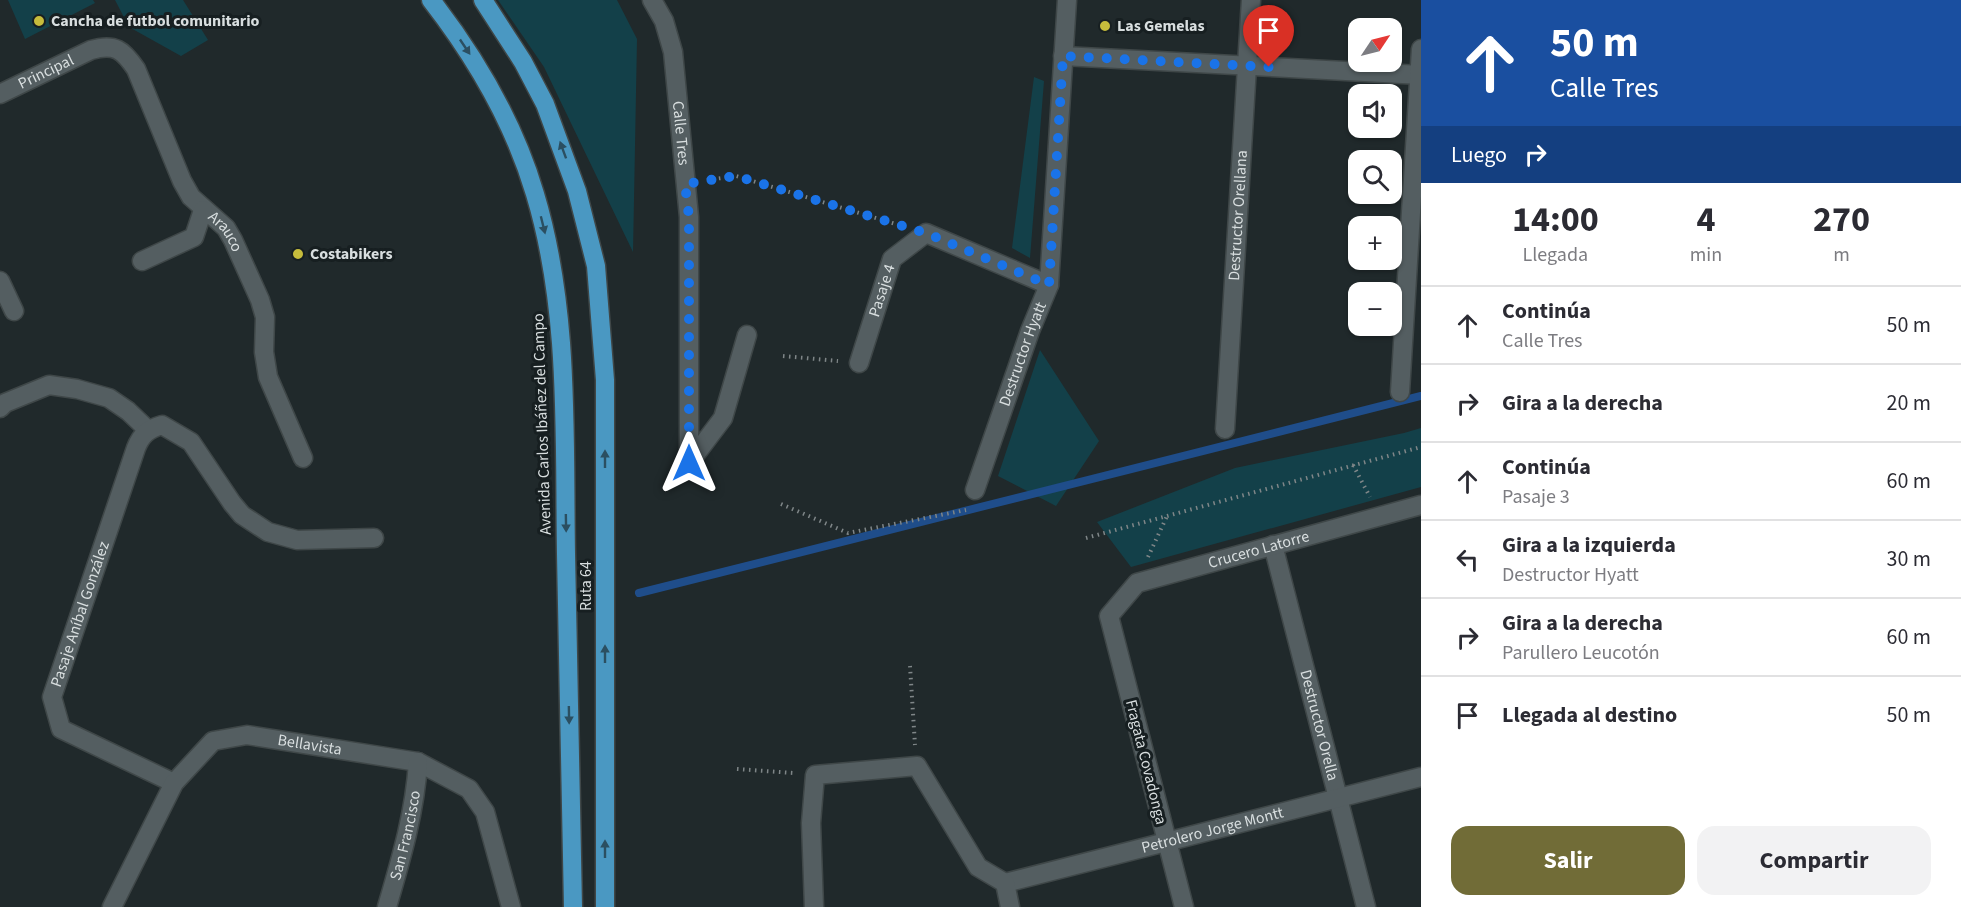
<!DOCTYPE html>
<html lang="es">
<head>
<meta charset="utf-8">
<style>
	:root { --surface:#fff; --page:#f2f2f3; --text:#2b2b33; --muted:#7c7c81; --line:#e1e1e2; --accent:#716c37 }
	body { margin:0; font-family:"Source Sans 3",sans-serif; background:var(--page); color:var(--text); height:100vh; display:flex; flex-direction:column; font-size:22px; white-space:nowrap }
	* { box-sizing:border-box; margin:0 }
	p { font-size:20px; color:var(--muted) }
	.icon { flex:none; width:33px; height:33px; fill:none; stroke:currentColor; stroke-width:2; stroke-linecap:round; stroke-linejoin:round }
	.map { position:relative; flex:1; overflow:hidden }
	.drawer { display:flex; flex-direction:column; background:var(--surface); width:540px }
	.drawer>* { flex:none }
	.top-card { background:#1a4fa0; color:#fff; overflow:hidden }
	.needle { width:39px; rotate:55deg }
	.controls { position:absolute; left:1348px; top:18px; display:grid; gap:12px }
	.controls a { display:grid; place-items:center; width:54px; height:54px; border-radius:12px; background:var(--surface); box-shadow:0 2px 4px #0004; font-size:30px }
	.pin { position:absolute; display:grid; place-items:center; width:51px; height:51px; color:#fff; margin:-62px -26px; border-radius:50% 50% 50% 0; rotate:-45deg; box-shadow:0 0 6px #0007 }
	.pin .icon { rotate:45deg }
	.me { position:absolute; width:66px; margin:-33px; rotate:0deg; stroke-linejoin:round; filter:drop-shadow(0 0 4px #0008) }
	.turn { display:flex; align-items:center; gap:21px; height:126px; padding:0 30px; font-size:27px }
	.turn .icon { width:78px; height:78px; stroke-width:2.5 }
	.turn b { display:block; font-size:42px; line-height:51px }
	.then { display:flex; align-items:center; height:57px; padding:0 30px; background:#0003; gap:12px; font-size:22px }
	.eta { display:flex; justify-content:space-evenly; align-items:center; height:102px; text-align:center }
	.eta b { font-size:36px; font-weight:700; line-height:42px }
	.action { display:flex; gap:12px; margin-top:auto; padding:12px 30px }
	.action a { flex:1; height:69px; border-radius:18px; background:var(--accent); color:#fff; font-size:24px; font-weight:700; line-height:69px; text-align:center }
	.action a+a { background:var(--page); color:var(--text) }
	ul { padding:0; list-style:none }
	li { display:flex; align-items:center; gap:18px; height:78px; padding:0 30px; border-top:2px solid var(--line) }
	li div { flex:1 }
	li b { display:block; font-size:22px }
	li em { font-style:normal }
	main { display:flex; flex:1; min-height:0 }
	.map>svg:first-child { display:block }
	.green { fill:#134049 }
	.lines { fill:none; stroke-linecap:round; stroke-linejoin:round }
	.stream { stroke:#1f4d8a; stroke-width:8 }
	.minor-casing { stroke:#3f4748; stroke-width:21 }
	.highway-casing { stroke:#3f4748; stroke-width:21 }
	.path { stroke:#7f8688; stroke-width:4; stroke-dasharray:1.5 4.5; stroke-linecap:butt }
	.minor { stroke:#545e61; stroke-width:18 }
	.highway { stroke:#4a98c2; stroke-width:18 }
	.oneway { fill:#2b4f61 }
	.route { stroke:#1a73e8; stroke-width:10; stroke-dasharray:0 18 }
	.poi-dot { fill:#c6bc3c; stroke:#171f21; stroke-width:2 }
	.labels { text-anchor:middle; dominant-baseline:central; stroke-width:6; stroke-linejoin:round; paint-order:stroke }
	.poi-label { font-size:16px; font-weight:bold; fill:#d8dedf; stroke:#171f21; text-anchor:start }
	.street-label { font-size:16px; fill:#d8dedf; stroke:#171f21 }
</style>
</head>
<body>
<main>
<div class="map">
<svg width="1421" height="907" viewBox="0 0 1421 907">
	<rect width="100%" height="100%" fill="#20292b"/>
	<path class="green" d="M8,0h85l2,3 -70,36z
		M115,0h68l25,40 -27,16 -52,-29z
		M498,0h119l20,39 -4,213 -89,-185z
		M1034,77l10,4 -14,177 -18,-10z
		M1040,350l59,91 -43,65 -58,-30z
		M1421,428v59l-290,80 -34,-45 138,-54 169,-35z"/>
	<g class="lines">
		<path class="stream" d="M639,593l782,-197"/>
		<defs>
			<g id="minor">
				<path id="s1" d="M652,0l12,21 9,31 16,165v246l34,-45 24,-83"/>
				<path d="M1063,56l358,19"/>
				<path id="s2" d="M0,94l91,-44c24,-7 32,0 45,19l46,112 9,16 35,31 7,12 27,60 5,17 -1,35 4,25 35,81"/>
				<path d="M142,261l52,-24 9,-27"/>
				<path d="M0,281l14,30"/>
				<path id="s3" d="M859,363l33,-104 34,-26 123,52"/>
				<path d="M1400,392l21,-343"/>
				<path d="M0,408l5,-5 44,-18 28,4 32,9 19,13 20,19"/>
				<path id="s4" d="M1225,429l26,-429"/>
				<path id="s5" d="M975,490l55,-159 19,-46 18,-285"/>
				<path id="s6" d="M1273,545l93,362"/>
				<path id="s7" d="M174,783l-113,-54 -9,-32 84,-249c5,-13 12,-19 26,-23l29,17 41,61 10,12 26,17 29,8 77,-2"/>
				<path id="s8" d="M1005,883l416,-106"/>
				<path id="s9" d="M112,907l62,-124 39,-42 34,-6 171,27 51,27 16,23 26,95"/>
				<path id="s10" d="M387,907c14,-48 28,-95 31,-145"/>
				<path d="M814,907l-3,-84 4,-48 102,-9 61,101 27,16 5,24"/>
				<path id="s11" d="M1184,907l-75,-291 28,-33 284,-78"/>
			</g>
			<path id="highway" d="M431,0c45,58 83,123 104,194 35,116 29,240 31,360 2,118 5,235 7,353
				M483,0l40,62 22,42 32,87 19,75 9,114v527"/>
		</defs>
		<use href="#minor" class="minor-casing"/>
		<use href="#highway" class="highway-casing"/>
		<path class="path" d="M707,180l29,-4 163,49
			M783,356l55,5
			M1353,465l17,32
			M781,504l67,29 118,-23
			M1086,538l335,-91
			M1148,557l19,-41
			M910,666l5,79
			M737,769l56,4"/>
		<use href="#minor" class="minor"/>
		<use href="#highway" class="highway"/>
	</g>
	<defs><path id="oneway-solid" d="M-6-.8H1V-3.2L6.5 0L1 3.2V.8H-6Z" transform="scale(1.5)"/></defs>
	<g class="oneway">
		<use href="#oneway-solid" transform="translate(465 47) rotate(56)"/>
		<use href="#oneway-solid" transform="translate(563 150) rotate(-110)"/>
		<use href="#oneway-solid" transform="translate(543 225) rotate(76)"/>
		<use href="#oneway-solid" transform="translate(605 459) rotate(-90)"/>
		<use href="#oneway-solid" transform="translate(566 523) rotate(89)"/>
		<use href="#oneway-solid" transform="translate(605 654) rotate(-90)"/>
		<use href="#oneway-solid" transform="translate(569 715) rotate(89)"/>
		<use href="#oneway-solid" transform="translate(605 849) rotate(-90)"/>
	</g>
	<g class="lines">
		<path class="route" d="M689,463v-246l-4,-33 51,-8 190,57 123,52 14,-229 206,11"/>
	</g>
	<g class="poi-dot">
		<circle cx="39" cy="21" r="6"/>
		<circle cx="1105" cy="26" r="6"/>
		<circle cx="298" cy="254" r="6"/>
	</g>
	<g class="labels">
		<g class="poi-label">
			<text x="51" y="21">Cancha de futbol comunitario</text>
			<text x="1117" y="26">Las Gemelas</text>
			<text x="310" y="254">Costabikers</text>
		</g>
		<g class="street-label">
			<text stroke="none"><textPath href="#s2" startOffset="51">Principal</textPath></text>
			<text stroke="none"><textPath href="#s1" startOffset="138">Calle Tres</textPath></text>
			<text stroke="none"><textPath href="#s4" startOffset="214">Destructor Orellana</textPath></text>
			<text stroke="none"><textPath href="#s2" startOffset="344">Arauco</textPath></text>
			<text stroke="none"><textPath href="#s3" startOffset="76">Pasaje 4</textPath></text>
			<text stroke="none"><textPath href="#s5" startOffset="144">Destructor Hyatt</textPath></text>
			<text transform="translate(542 424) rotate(-92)">Avenida Carlos Ibáñez del Campo</text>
			<text stroke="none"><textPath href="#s11" startOffset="470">Crucero Latorre</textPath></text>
			<text transform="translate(586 586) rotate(-90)">Ruta 64</text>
			<text stroke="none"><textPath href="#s7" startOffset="246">Pasaje Aníbal González</textPath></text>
			<text stroke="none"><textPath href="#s6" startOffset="186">Destructor Orella</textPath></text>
			<text stroke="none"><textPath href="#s9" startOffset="294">Bellavista</textPath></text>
			<text transform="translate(1146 762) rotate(76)">Fragata Covadonga</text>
			<text stroke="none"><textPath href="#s8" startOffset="214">Petrolero Jorge Montt</textPath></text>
			<text stroke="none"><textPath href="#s10" startOffset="74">San Francisco</textPath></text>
		</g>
	</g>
</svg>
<div class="controls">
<a><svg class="needle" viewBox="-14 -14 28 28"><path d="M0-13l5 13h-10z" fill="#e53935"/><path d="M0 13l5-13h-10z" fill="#7c7c81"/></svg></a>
<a><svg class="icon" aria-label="sound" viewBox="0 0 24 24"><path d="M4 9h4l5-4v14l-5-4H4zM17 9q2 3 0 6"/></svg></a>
<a><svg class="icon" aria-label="search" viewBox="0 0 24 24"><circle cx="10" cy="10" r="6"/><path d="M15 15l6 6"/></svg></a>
<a>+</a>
<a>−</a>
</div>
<div class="pin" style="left:1269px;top:67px;background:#d93025"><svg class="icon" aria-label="arrive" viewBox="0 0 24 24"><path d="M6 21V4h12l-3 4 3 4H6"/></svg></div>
<svg class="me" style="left:689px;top:463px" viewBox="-20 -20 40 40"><path d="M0-17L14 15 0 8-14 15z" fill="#1a73e8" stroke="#fff" stroke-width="4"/></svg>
</div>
<section class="drawer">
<div class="top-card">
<div class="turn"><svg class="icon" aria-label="ahead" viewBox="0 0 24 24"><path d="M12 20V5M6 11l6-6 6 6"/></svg><div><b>50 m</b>Calle Tres</div></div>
<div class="then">Luego<svg class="icon" aria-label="right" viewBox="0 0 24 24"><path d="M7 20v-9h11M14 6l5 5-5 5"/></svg></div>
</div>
<div class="eta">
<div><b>14:00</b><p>Llegada</p></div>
<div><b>4</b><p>min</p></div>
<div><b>270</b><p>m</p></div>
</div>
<ul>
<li><svg class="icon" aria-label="ahead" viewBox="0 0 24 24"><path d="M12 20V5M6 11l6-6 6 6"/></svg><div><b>Continúa</b><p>Calle Tres</p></div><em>50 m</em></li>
<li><svg class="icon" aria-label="right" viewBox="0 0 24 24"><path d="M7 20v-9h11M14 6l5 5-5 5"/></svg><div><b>Gira a la derecha</b></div><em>20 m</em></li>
<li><svg class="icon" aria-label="ahead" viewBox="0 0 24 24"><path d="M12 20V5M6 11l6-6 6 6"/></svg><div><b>Continúa</b><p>Pasaje 3</p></div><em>60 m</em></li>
<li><svg class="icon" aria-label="left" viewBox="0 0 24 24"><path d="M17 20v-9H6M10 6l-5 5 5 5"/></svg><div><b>Gira a la izquierda</b><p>Destructor Hyatt</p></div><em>30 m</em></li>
<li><svg class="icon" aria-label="right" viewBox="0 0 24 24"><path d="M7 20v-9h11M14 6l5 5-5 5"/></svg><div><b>Gira a la derecha</b><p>Parullero Leucotón</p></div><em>60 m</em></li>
<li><svg class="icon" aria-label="arrive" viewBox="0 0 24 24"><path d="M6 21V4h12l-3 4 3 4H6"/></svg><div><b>Llegada al destino</b></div><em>50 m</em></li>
</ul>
<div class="action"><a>Salir</a><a>Compartir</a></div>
</section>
</main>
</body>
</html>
